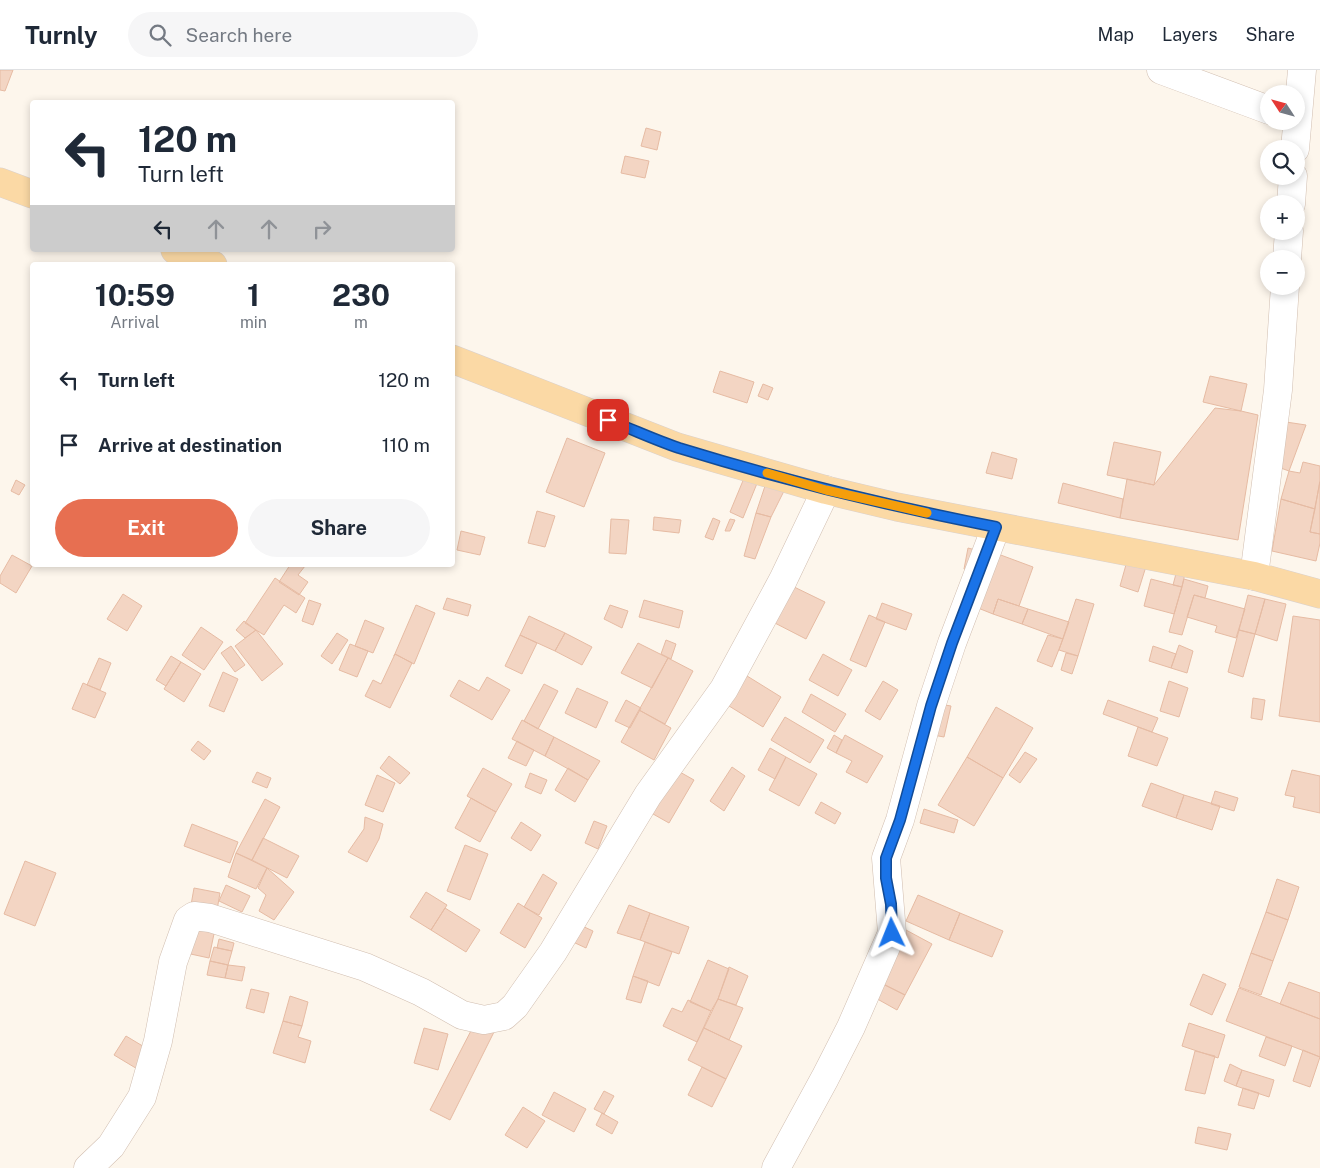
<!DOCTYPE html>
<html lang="en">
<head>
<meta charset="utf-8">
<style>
	:root { --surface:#fff; --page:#f6f6f7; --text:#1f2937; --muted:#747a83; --line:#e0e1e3; --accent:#e76f51 }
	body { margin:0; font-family:"Public Sans",sans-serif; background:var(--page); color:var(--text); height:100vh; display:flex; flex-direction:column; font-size:19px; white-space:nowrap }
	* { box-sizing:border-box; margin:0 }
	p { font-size:16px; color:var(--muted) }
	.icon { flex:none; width:28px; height:28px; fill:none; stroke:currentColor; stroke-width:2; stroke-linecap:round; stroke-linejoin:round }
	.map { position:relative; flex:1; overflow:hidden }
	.panel { position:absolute; left:30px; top:192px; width:425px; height:305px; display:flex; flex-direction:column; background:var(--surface); border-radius:5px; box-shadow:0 2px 8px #0003 }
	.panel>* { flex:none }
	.top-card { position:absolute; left:30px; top:30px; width:425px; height:152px; border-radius:5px; box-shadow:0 2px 8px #0003; background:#fff; color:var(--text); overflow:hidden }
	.needle { width:32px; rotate:306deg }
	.tools { position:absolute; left:1260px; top:15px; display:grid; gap:10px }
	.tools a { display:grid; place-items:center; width:45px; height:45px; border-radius:50%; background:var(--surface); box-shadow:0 2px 8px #0003; font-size:25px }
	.pin { position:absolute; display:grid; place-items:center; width:42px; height:42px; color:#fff; margin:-21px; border-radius:10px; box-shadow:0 2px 8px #0006 }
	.me { position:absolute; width:55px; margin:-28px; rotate:358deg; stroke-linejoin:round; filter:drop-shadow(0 0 4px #0008) }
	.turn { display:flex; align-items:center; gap:18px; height:105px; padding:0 25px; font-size:22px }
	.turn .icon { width:65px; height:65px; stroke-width:2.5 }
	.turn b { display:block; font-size:35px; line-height:42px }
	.lanes { display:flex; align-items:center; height:48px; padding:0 25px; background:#0003; justify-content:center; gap:25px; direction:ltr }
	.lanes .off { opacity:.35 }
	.eta { display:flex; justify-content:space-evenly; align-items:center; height:85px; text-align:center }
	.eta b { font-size:30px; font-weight:700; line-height:35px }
	.button { display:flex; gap:10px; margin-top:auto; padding:10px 25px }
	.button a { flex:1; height:58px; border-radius:30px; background:var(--accent); color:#fff; font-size:20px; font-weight:700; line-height:58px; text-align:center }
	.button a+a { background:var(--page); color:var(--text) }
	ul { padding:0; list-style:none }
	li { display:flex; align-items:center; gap:15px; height:65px; padding:0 25px }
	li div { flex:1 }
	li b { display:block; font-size:19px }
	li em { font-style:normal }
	header { display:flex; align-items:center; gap:30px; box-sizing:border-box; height:70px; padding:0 25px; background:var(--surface); border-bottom:1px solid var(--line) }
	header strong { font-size:24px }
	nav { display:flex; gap:28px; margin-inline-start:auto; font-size:18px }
	.search { width:350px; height:45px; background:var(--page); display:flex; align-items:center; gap:12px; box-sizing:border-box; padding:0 18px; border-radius:28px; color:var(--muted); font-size:19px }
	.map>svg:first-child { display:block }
	.building { fill:#f3d5c3; stroke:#e6bba3 }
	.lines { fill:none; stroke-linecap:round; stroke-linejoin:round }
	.minor-casing { stroke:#d1beb0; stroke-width:29 }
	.major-casing { stroke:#dad1cd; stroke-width:29 }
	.minor { stroke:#fff; stroke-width:28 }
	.major { stroke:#fbd9a5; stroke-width:28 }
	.route-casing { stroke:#114b97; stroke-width:12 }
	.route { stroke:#1a73e8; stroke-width:9 }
	.slow { stroke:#f59e0b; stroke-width:9 }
</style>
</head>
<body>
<header>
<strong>Turnly</strong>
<div class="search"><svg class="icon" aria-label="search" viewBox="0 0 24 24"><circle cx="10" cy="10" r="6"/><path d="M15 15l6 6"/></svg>Search here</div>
<nav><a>Map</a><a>Layers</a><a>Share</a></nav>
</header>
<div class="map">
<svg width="1320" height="1098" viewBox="0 0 1320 1098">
	<rect width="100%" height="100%" fill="#fdf6ec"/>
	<path class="building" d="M0,0h13l-8,21 -5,-1z
		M646,58l15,4 -4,18 -16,-4z
		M625,86l24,5 -4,17 -24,-5z
		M720,301l34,11 -7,21 -34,-11z
		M1210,306l37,8 -6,27 -38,-9z
		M763,314l10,4 -5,12 -10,-4z
		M1215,338l26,3 17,4 -20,125 -118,-22 7,-39 27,6z
		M1286,352l20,3 -17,46 -11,-4z
		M567,368l38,15 -21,54 -38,-15z
		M1114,372l47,10 -7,33 -47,-10z
		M992,382l25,7 -5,20 -26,-6z
		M1303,392l17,4v14l-5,29 -34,-10 8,-28 11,2z
		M747,401l13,5 -17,42 -13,-6z
		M768,407l20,6 -17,34 -15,-4z
		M16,410l9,5 -6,10 -8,-4z
		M1320,412v52l-10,-2z
		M1063,413l60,16 -3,19 -62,-15z
		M1281,429l34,10 -5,23 10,2v9l-4,18 -44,-10z
		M537,441l18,5 -10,31 -17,-4z
		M756,443l15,4 -16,42 -11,-3z
		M654,447l27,3 -2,13 -26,-3z
		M713,448l7,3 -7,19 -8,-3z
		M611,449l18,1 -3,34 -17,-1z
		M730,449l5,1 -5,11h-5z
		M461,461l24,6 -5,18 -23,-5z
		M968,478l15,4 -6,20 -13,-3z
		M998,484l35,13 -14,39 -21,-7 -5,15 -15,-6z
		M1129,484l19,6 -10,32 -18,-6z
		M12,485l20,11 -16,27 -16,-10v-7z
		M290,495l15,1 -7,9 10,7 -9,13 -20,-13z
		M1177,500l8,3 -3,14 -9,-2z
		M275,508l30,20 -9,15 -12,-8 -20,30 -19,-12z
		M1151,509l31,8 -8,27 -30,-8z
		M1184,509l24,7 -3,12 -11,-3 -12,40 -13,-3z
		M788,514l37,18 -19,37 -37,-19z
		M123,524l19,12 -15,25 -20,-12z
		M1194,525l51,14 -9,29 -21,-6 2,-6 -30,-9z
		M1248,525l17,4 -10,35 -16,-4z
		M447,528l24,7 -3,11 -25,-7z
		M998,529l30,10 -6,15 -29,-10z
		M1076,529l18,5 -16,52 -19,-6z
		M1265,529l21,5 -9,37 -22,-7z
		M309,530l12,4 -8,21 -11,-4z
		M644,530l39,11 -4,17 -40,-11z
		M882,533l30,11 -6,16 -30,-11z
		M416,535l19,8 -21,51 -19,-10 -1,2z
		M610,535l18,6 -6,17 -18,-9z
		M1028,539l41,13 -6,17 -41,-15z
		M869,545l16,7 -19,45 -16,-7z
		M529,546l36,17 -10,18 -35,-16z
		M1293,546l27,4v102l-41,-6z
		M365,550l19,8 -11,25 -18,-7z
		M244,551l12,9 -11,8 -9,-8z
		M201,557l22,15 -19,28 -22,-15z
		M256,560l27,34 -21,17 -27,-35z
		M1239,560l16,4 -12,43 -15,-5z
		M337,563l11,7 -16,24 -11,-8z
		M565,563l27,14 -10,18 -27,-14z
		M520,565l17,8 -15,31 -17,-8z
		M1048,565l15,4 -11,28 -15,-6z
		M666,570l10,4 -5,15 -10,-5z
		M638,573l30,15 -16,30 -31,-15z
		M350,574l18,7 -11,26 -18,-7z
		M1179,575l14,6 -6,22 -16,-5z
		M231,576l14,19 -10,7 -14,-19z
		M1153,576l23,8 -5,14 -22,-7z
		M1066,583l12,3 -6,18 -11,-4z
		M395,584l17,9 -22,45 -25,-12 8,-16 8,4z
		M823,584l29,16 -14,26 -29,-16z
		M171,586l10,6 -15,24 -10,-6z
		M99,588l12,5 -11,27 -13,-5z
		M668,588l25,13 -28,53 -26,-14z
		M181,592l20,12 -17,28 -20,-13z
		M739,601l42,26 -18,30 -42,-26z
		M223,602l15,7 -14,33 -15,-6z
		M487,607l23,13 -18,30 -42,-24 9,-16 20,11z
		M883,611l15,9 -18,30 -15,-9z
		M1169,611l19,7 -9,29 -19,-6z
		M83,613l23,10 -11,25 -23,-9z
		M544,614l14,7 -20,38 -14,-8z
		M577,618l31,14 -12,26 -31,-15z
		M811,624l35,20 -11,18 -33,-20z
		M1253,628l12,2 -3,20 -11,-2z
		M626,630l15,8 -11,20 -15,-7z
		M1108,630l50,18 -6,14 -49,-18z
		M939,634l12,2 -7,31 -11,-2z
		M996,637l37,21 -30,50 -36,-21z
		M639,640l32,18 -17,32 -33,-18z
		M785,647l39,23 -14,23 -39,-23z
		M522,650l32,17 -9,19 -33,-17z
		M1138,657l30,11 -11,28 -29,-10z
		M834,665l8,5 -6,13 -9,-5z
		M845,665l38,21 -16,27 -21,-11 6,-11 -16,-8z
		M554,667l46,24 -12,19 -43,-24z
		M198,671l13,10 -7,9 -13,-10z
		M517,671l17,9 -8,16 -18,-8z
		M770,678l16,9 -11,22 -17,-9z
		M1025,682l12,7 -17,24 -11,-8z
		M389,686l21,17 -10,11 -20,-16z
		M786,687l31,17 -18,32 -30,-16z
		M967,687l36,21 -29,48 -36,-21z
		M671,697l23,13 -25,43 -23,-13z
		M732,697l13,9 -21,35 -14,-10z
		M483,698l29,16 -16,28 -29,-16z
		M568,698l20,12 -13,22 -20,-12z
		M1292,700l28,6v37l-27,-6 2,-10 -10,-2z
		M257,702l14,6 -4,10 -15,-6z
		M530,703l17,7 -6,14 -16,-7z
		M377,705l18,8 -12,29 -18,-7z
		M1151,713l33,12 -8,23 -34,-12z
		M1215,721l23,7 -4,13 -23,-7z
		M1184,725l36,11 -8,24 -36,-12z
		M471,728l25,14 -16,30 -25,-14z
		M265,729l15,8 -28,53 -16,-7z
		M821,732l20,11 -6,11 -20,-11z
		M924,739l34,11 -4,13 -34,-10z
		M365,747l18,7 -4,15 -12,23 -19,-10 16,-23z
		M594,751l13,5 -9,23 -13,-6z
		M521,752l20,13 -10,16 -20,-13z
		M192,754l46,18 -8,21 -46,-17z
		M263,768l36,18 -12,22 -35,-18z
		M465,775l23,9 -18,46 -23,-9z
		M236,783l31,15 -11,21 -28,-12z
		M25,791l31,12 -21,53 -31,-12z
		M267,798l27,24 -20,28 -15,-9 7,-16 -8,-7z
		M543,804l14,9 -18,32 -15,-8z
		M1277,809l22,8 -11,33 -22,-8z
		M226,815l24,11 -8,16 -23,-11z
		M194,818l26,5 -3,17 -26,-5z
		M426,822l21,13 -16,25 -21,-13z
		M918,825l42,18 -11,27 -43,-19z
		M518,833l24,15 -17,30 -25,-15z
		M629,835l21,8 -10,27 -23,-7z
		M445,838l35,22 -14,22 -35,-22z
		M1266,842l22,8 -15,41 -22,-8z
		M650,843l39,14 -10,27 -39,-14z
		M960,843l43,18 -11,26 -43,-17z
		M193,854l22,5 -6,29 -23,-5z
		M580,855l13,6 -7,17 -13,-6z
		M906,860l26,14 -27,51 -26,-13z
		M219,869l15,4 -2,8 -15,-3z
		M645,872l27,10 -13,34 -26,-10z
		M214,877l18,4 -4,14 -18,-4z
		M1251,883l22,8 -12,34 -22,-8z
		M708,890l21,9 -11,30 -7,12 -21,-9z
		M210,891l18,4 -3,13 -18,-3z
		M228,895l17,2 -3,14 -17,-3z
		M729,897l19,9 -12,29 -18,-6z
		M1203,904l23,10 -14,31 -22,-10z
		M633,906l15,5 -7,22 -15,-4z
		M879,912l26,13 -8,15 -25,-14z
		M1289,912l31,11v26l-40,-15z
		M1239,918l81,31v38l-94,-36z
		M251,919l18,4 -5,20 -18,-5z
		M290,926l18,6 -6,24 -19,-5z
		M718,929l25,9 -14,32 -25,-12z
		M688,930l23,11 -14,31 -34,-16 9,-18 10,4z
		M283,951l19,5 -4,11 13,4 -6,22 -32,-10z
		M475,953l19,9 -44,88 -20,-10z
		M1189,953l36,12 -7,23 -36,-12z
		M424,958l24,6 -10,36 -24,-7z
		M704,958l38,18 -16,33 -38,-19z
		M126,966l25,15 -12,19 -25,-15z
		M1266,967l26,9 -7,20 -26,-10z
		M1303,980l17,7 -10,30 -17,-6z
		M1195,981l20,5 -10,38 -20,-4z
		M1230,994l12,6 -6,16 -12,-5z
		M702,997l24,12 -14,28 -24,-12z
		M1242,1000l32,10 -5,17 -33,-11z
		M1243,1018l16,5 -5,16 -16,-4z
		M604,1021l10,5 -10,18 -10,-5z
		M554,1022l32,17 -12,23 -32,-17z
		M523,1037l22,14 -18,27 -22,-13z
		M602,1043l16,9 -6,12 -16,-9z
		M1198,1057l33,7 -4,16 -32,-7z"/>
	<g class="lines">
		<defs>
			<path id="minor" d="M1161,0l108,40
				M1295,79l7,-79
				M1291,134l2,-28
				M1287,189l2,-28
				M1254,506l24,-186 7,-104
				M88,1098l23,-22 31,-49 16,-56 15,-79 15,-42 6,-4 16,2 155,49 56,25 41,23 22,5 20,-4 11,-10 38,-54 95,-157 76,-106 59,-109 43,-90
				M776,1098l49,-90 26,-51 41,-94 -6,-75 14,-38 31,-114 21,-63 44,-116"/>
			<path id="major" d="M0,112l32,12
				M175,180l38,15
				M452,289l225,88 149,43 71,17 357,69 66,18"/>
		</defs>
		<use href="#minor" class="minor-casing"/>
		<use href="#major" class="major-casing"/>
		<use href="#minor" class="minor"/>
		<use href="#major" class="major"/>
	</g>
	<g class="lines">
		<defs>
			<path id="route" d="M608,350c24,9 47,20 71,28 104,32 210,58 317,79l-44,116 -21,63 -31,114 -14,38v20l5,26 1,29"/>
		</defs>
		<use href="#route" class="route-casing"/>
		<use href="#route" class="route"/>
		<path class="slow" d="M767,403l59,17 101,23"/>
	</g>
</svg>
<div class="tools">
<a><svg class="needle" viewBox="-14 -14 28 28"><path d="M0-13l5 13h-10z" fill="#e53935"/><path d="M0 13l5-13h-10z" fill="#747a83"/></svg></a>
<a><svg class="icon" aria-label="search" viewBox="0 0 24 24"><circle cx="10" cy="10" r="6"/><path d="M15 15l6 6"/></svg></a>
<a>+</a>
<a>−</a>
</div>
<div class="pin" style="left:608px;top:350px;background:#d93025"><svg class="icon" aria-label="arrive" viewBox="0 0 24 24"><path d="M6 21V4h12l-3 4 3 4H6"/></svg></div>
<svg class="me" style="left:892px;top:863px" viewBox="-20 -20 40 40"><path d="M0-17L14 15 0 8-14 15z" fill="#1a73e8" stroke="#fff" stroke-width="4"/></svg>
<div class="top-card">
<div class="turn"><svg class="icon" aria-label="left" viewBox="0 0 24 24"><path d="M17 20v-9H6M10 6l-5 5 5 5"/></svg><div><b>120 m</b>Turn left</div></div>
<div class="lanes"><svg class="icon" aria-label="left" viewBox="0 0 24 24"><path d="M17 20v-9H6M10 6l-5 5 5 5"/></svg><svg class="icon off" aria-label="ahead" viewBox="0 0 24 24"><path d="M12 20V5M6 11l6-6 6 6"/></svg><svg class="icon off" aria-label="ahead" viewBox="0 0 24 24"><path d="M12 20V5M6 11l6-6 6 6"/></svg><svg class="icon off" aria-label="right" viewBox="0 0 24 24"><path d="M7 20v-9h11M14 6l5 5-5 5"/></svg></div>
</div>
<section class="panel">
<div class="eta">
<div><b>10:59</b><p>Arrival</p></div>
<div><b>1</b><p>min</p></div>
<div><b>230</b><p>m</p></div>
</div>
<ul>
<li><svg class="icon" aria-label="left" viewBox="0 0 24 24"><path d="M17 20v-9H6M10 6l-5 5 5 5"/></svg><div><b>Turn left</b></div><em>120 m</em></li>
<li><svg class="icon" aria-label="arrive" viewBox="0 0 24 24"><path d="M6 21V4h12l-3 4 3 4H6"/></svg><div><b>Arrive at destination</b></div><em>110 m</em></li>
</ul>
<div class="button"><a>Exit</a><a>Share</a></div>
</section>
</div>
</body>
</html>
